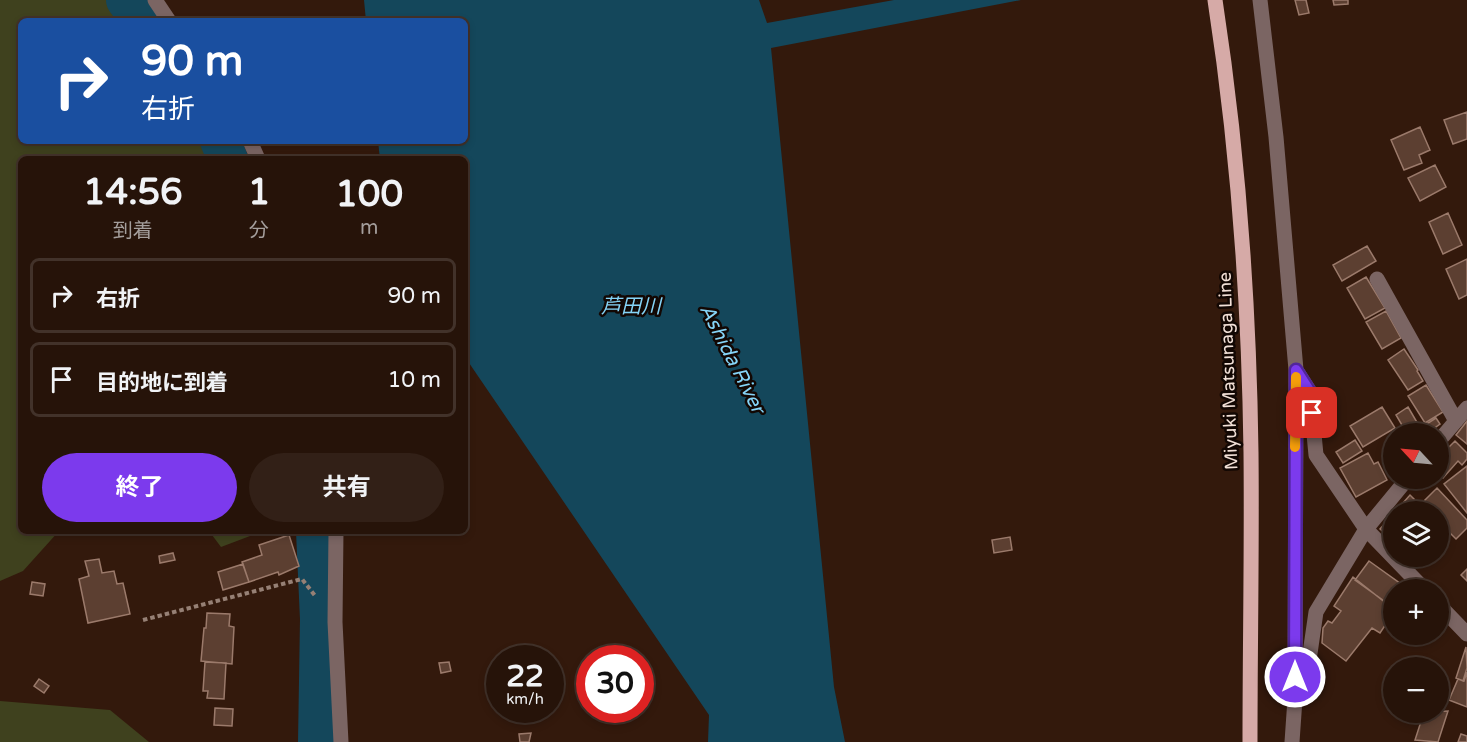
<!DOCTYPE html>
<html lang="ja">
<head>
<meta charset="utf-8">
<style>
	:root { --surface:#261309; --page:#322017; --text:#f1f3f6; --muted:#a49e9c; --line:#42322a; --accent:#7c3aed }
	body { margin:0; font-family:"Varela Round","Noto Sans JP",sans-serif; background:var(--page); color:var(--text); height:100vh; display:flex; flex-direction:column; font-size:22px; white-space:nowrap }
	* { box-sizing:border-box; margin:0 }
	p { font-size:20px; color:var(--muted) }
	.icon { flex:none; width:33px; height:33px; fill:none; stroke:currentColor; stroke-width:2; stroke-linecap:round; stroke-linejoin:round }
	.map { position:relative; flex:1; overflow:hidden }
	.details { position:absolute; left:18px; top:156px; width:450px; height:378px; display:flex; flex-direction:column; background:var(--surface); border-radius:9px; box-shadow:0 3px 9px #0003,0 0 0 2px var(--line) }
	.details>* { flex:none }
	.guide { position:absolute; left:18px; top:18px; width:450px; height:126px; border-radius:9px; box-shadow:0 3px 9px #0003,0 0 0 2px var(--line); background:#1a4fa0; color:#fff; overflow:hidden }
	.needle { width:39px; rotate:296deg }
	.tools { position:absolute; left:1383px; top:423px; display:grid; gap:12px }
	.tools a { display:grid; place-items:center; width:66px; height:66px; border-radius:50%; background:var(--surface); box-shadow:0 3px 9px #0003,0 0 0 2px var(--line); font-size:30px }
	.speed { position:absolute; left:486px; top:645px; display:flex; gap:12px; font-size:30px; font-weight:700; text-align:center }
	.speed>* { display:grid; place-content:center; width:78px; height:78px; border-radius:50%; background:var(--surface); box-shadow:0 3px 9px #0003,0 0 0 2px var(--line); line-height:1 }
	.speed small { font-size:15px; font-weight:400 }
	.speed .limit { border:9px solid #d22; background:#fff; color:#111 }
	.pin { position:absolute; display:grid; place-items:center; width:51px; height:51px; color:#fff; margin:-26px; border-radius:12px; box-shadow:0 3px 9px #0006 }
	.me { position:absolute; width:66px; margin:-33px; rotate:0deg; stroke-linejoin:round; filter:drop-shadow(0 0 4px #0008) }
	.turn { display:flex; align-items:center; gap:21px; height:126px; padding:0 24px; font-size:27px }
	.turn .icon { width:78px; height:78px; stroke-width:2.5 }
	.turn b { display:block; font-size:42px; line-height:51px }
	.eta { display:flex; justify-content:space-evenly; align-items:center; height:102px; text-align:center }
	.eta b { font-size:36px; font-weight:700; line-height:42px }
	.primary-button { display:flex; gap:12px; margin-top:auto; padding:12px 24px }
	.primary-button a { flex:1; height:69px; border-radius:36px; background:var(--accent); color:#fff; font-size:24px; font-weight:700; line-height:69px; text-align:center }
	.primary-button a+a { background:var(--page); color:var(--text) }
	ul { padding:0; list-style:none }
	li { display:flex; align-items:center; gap:18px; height:75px; margin:0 12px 9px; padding:0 12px; border:3px solid var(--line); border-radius:9px }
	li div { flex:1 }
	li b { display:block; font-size:22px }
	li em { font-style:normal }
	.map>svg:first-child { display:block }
	.green { fill:#3f411e }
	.water { fill:#14475b }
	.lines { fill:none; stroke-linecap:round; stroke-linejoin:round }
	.river { stroke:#14475b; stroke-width:40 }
	.building { fill:#5c3f31; stroke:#9b7a6b; stroke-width:1.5 }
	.path { stroke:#968075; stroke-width:4; stroke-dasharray:4.5 3; stroke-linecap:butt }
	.minor { stroke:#7b6563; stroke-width:15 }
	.major { stroke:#d6aaa7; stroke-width:15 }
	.route-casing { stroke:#51269a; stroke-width:15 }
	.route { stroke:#7c3aed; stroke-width:10 }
	.slow { stroke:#f59e0b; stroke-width:10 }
	.labels { text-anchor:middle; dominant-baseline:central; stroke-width:5; stroke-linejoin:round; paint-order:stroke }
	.street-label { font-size:18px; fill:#f2e0d7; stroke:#120703 }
	.water-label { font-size:20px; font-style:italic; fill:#85d4f7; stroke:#120703 }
</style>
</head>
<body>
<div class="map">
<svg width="1467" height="742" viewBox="0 0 1467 742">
	<rect width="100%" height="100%" fill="#33190c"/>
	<path class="green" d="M0,0h119l14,21h-112v120h191l11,18h-202v372h38l-36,40 -23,10z
		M209,531h54l-42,16z
		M0,701l110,9 39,32h-149z"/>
	<path class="water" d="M364,0h395l8,23 127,-23h127l-250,48 63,639 11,55h-137l1,-27 -244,-358v-198h-85l-2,-18h87v-120h-99z"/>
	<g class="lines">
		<path class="river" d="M126,0l15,21
			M220,141l8,18
			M316,531l4,88 -2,123"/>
	</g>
	<path class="building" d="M1295,0h11l3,13 -10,2z
		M1333,0h15v4l-14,1z
		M1467,112v27l-14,5 -9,-24z
		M1420,127l10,23 -11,5 3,8 -18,7 -13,-30z
		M1435,165l11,22 -26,14 -12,-23z
		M1448,213l14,32 -19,9 -14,-32z
		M1367,246l9,15 -34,20 -9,-16z
		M1467,259v36l-8,4 -13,-30z
		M1366,277l19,31 -20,11 -18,-31z
		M1386,311l15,27 -19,11 -16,-27z
		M1404,349l14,21 -1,1 6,10 -15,9 -20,-30z
		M1426,385l17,27 -18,11 -17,-27z
		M1382,407l13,21 -32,19 -13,-21z
		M1408,407l10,17 -12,8 -10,-17z
		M1436,418l4,6 -11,8 -4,-7z
		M1467,421v23l-11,-9z
		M1355,440l7,11 -19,12 -7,-11z
		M1455,441l12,12v6l-5,6 -4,-4 -15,17 -5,-4v-16z
		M1368,453l6,11 4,-2 9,18 -31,17 -16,-29z
		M1467,466v47l-23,-29z
		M1437,488l30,32v8l-11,11 -18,-18v-9h-10l-8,-7z
		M1410,495l10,10 8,7h-33z
		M1394,514v27l-14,-12z
		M1438,521l11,9 -11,11z
		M289,535l10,31 -20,9 -1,-3 -29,10 -7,-20 20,-7 -3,-10z
		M1010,537l2,13 -18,3 -2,-13z
		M173,553l2,7 -15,3 -1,-7z
		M1411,556h14l-6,7z
		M99,559l3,14 12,-2 3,13 6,-1 7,31 -42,9 -9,-44 10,-3 -4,-15z
		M1369,561l32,23 -5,6h-2v3l-7,10 -32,-23z
		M243,564l6,18 -26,8 -5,-18z
		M1467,569v12l-6,-6z
		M1353,577l39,31 -8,11 4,2 -8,12 -8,-5 -26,33 -24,-18 1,-15 5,-7 4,2 9,-12 -7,-5z
		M32,582l13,2 -2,12 -13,-2z
		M207,613l23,1 -1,12 5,1 -2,37 -31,-3 3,-33h2z
		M1466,647l1,21 -4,13 -7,-3z
		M205,662l21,1 -2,36 -17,-1 1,-7h-5z
		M449,662l2,9 -10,2 -2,-10z
		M1467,672v35l-18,-7 9,-21 6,2z
		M39,679l10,7 -5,7 -10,-7z
		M215,708l18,1 -1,17 -18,-1z
		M1448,711l-10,31 -23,-2 9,-28z
		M531,733l-2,9h-9l-1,-8z
		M1461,734l6,2v6h-9z"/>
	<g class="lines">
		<path class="path" d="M143,620l159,-41 14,18"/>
		<path class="minor" d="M155,0l14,21
			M1260,0l16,137 20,233 -1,329 -3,43
			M250,141l8,18
			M1377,279l79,142
			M1296,370l14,22 6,63 50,74 59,61
			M1438,442l29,-34
			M336,531l-1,91 6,120
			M1438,604l29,30
			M1295,698l11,-17 10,-69 50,-83 42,-51"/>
		<path class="major" d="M1215,0c23,149 34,301 36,452 1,96 -1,193 -1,290"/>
	</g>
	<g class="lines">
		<defs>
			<path id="route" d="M1295,677l1,-307 14,22 2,21"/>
		</defs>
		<use href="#route" class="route-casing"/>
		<use href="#route" class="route"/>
		<path class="slow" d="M1295,447l1,-70"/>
	</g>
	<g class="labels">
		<g class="street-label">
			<text transform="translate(1228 371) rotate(-92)">Miyuki Matsunaga Line</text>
		</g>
		<g class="water-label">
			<text x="631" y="307">芦田川</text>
			<text transform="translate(732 359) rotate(63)">Ashida River</text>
		</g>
	</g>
</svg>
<div class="tools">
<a><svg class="needle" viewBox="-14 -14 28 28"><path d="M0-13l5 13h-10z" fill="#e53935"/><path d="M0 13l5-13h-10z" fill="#a49e9c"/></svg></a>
<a><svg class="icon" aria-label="layers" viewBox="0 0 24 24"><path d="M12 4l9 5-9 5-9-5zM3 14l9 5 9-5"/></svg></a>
<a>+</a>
<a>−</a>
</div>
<div class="speed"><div>22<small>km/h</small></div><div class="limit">30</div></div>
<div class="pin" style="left:1312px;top:413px;background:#d93025"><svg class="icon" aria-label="arrive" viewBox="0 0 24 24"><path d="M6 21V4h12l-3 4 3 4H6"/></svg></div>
<svg class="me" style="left:1295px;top:677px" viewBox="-20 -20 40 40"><circle r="17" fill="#7c3aed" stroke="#fff" stroke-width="3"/><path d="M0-11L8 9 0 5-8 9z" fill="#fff"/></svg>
<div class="guide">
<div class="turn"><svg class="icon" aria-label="right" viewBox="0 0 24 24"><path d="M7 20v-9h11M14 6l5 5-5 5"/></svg><div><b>90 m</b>右折</div></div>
</div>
<section class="details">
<div class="eta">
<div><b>14:56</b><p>到着</p></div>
<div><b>1</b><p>分</p></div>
<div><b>100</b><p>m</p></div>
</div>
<ul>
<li><svg class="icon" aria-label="right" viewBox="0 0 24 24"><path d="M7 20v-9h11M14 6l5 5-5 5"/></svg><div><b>右折</b></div><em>90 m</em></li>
<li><svg class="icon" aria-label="arrive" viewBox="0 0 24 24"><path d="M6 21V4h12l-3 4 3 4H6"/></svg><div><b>目的地に到着</b></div><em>10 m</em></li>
</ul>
<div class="primary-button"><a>終了</a><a>共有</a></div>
</section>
</div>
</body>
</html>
